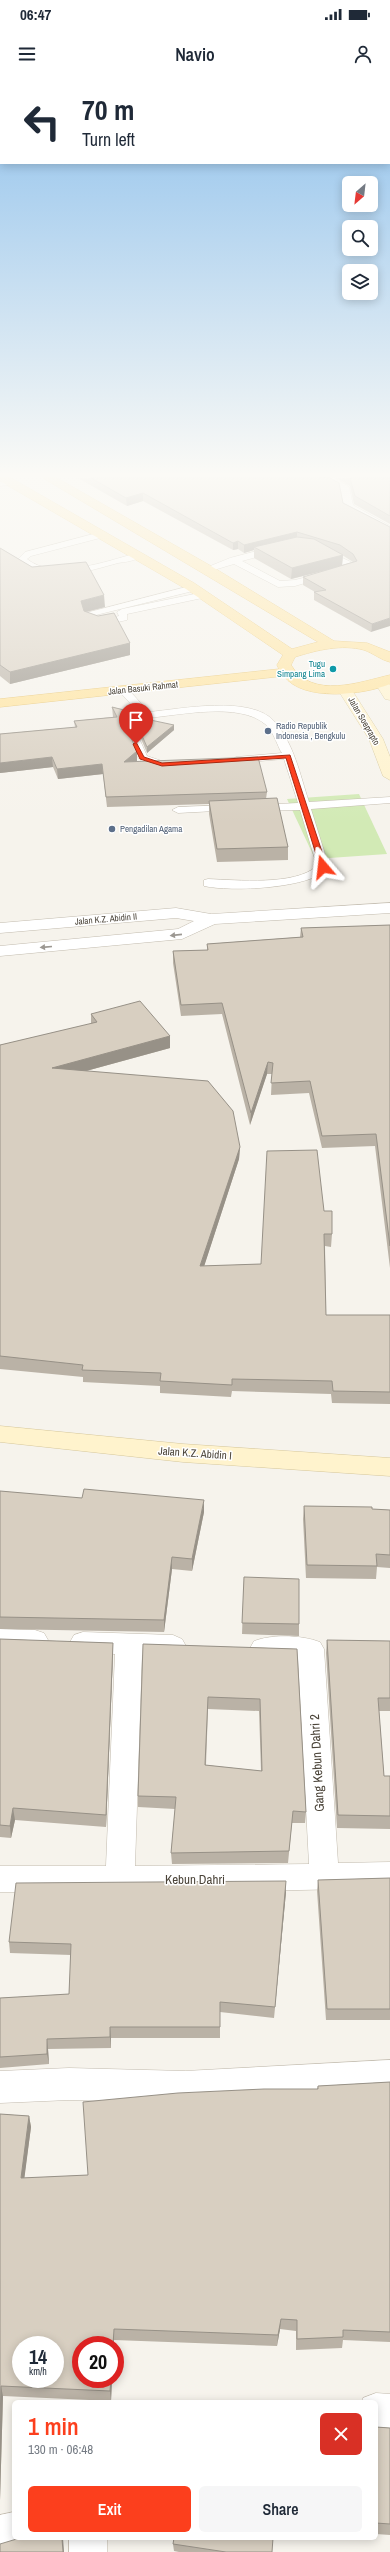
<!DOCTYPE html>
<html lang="en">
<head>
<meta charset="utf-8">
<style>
	:root { --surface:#fff; --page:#f6f6f7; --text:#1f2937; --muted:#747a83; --accent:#fc3f1d }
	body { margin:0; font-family:"Archivo Narrow",sans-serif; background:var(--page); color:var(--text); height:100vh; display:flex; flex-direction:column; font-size:15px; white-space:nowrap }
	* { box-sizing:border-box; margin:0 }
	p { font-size:13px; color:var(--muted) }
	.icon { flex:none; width:22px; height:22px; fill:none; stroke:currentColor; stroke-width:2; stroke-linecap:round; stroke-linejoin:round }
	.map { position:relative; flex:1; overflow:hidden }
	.details { position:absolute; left:12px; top:2320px; width:366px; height:140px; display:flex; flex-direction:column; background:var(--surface); border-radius:6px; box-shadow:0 2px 10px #0003 }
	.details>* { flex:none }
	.top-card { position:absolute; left:0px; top:0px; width:390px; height:84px; box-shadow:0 2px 10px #0003; background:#fff; color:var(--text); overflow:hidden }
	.needle { width:26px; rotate:208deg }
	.buttons { position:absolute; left:342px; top:96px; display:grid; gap:8px }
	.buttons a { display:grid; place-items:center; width:36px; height:36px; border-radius:6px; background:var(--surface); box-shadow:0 2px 10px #0003; font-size:20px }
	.speed { position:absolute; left:12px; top:2256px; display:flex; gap:8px; font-size:20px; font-weight:700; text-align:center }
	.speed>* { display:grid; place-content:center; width:52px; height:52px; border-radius:50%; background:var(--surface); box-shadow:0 2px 10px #0003; line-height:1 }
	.speed small { font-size:10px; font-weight:400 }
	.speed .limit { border:6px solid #d22; background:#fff; color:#111 }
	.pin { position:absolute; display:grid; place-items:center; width:34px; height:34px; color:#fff; margin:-41px -17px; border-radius:50% 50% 50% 0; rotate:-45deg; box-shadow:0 0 4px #0007 }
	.pin .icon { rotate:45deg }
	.me { position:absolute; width:44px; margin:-22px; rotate:343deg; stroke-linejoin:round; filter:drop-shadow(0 0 3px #0008) }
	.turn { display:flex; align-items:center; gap:14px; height:84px; padding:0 16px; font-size:18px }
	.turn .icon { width:52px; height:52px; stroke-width:2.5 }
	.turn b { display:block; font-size:28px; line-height:34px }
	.round { display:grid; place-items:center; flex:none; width:42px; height:42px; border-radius:6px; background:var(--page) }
	.overview { display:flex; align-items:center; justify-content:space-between; height:68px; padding:0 16px }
	h1 { font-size:24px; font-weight:600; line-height:30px; color:var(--accent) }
	.button { display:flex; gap:8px; margin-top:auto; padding:8px 16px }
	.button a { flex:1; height:46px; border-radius:6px; background:var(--accent); color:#fff; font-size:16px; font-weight:600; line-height:46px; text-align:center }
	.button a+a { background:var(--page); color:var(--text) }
	.status { display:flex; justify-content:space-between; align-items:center; height:28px; padding:0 20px; background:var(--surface); direction:ltr }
	.status svg { height:11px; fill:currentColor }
	header { display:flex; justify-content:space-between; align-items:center; height:52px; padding:0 16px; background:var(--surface); font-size:18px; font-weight:600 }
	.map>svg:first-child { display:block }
	.green { fill:#d2eab5 }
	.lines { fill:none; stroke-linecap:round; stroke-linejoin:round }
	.lane-casing { stroke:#c2bbae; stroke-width:1 }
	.street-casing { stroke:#c2bbae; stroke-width:1 }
	.secondary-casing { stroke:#d6c79b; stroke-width:1 }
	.primary-casing { stroke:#e6c16a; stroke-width:1 }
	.lane { fill:#fff; fill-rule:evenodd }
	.street { fill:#fff; fill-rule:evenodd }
	.secondary { fill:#fff3cd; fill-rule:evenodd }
	.primary { fill:#ffe39c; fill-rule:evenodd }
	.wall { fill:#bab2a6; fill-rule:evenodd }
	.shaded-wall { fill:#979187 }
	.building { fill:#d8cfc1; stroke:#979187; fill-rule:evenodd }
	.oneway { fill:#9c9892 }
	.route { fill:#fc3f1d; stroke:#a42913 }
	.culture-dot { fill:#0f9aa8; stroke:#fff; stroke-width:1.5 }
	.service-dot { fill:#5c6f8a; stroke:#fff; stroke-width:1.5 }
	.labels { text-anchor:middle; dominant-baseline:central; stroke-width:3; stroke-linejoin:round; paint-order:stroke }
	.far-culture-label { font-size:9px; fill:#0d838f; stroke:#fff; text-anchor:end }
	.far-street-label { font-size:9px; fill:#4b4439; stroke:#fff }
	.far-service-label { font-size:9px; fill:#4e5e75; stroke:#fff; text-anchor:start }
	.street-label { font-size:11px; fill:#4b4439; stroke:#fff }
	.near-street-label { font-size:13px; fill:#4b4439; stroke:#fff }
</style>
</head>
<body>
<div class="status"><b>06:47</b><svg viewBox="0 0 49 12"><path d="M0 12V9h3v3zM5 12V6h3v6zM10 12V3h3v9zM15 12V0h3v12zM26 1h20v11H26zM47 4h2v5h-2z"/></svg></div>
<header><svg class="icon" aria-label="menu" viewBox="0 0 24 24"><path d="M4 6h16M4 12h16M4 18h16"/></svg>Navio<svg class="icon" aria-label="person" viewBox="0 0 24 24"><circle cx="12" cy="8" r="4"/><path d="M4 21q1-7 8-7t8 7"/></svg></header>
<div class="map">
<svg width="390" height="2472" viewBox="0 0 390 2472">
	<rect width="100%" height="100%" fill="#f6f3ec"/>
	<path class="green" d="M359,714l28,60 -72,5 -28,-60z"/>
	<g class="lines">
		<defs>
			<path id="lane" d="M10,400l4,2 -1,2 -13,2v-4z
				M101,452l3,1v4l-73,19 -4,3c27,22 80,2 110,-6l4,3c-5,5 -16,6 -23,7 -29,8 -78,24 -100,-4l7,-7z
				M276,466l4,3 -1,2 -37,10 38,20 15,-1 51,-13 -27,-14 -1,-2 4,-3 31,15 2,5 -60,18 -17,1 -44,-23 -27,8 -4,-3 27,-11z
				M194,505l5,3 -2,2 -105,26 1,2 6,2 20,-4 -2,-4 5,-3 82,-17 5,3 -2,2 -80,17v6l-28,6 -13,-4 -4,-8z
				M123,607l4,1 22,24c32,-3 101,-17 125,9 20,22 26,54 35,81l81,-5v6l-79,6 18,58c-15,22 -100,25 -125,19v-6l4,-1c29,1 87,7 109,-13l-17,-56 -43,1 -6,-3 6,-3 41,-2 -14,-44 -48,4 -5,-3 5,-3 46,-4 -2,-3c-4,-9 -8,-20 -15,-26 -26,-22 -85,-9 -117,-6l-7,3 -6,8 12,27 27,9c-3,5 -9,3 -14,2 -26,-3 -26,-17 -35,-38l8,-12 7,-3 -22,-24z
				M230,725l6,3 -2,2 -56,3 -6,-3 6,-3z"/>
			<path id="street" d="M321,398h14l14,9 4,18 37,21v9l-47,-26 -3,-19z
				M390,823v10l-175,11 -33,15 -182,17v-10l178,-17 16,-8 -18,-3 -176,15v-10l176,-15 35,6z
				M0,1549l35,1 9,3 4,7 -4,7 -9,3 -35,-1z
				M83,1552l90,3 9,4 4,7 -4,7 -9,4 -31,-2 -7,211 174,-2 -11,-205h-35l-9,-4 -4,-7 4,-7c18,-7 48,-6 66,1l4,7 14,214 52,-1v26l-178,4h-212v-26h106l9,-212 -32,-2 -9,-3 -4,-7 4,-7z
				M390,1980v32l-205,11 -116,-3 -69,3v-32l69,-3 116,3z
				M376,2313l14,1v36l-14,-1v-27h-14l1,-4z
				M14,2432v26h16l-3,6 -27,8v-37z
				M69,2458h38v14h-38z"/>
			<path id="secondary" d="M382,599l5,1 3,5v15l-5,-1 -10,-16z
				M345,606l5,1 33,52 7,18v23l-7,-4 -14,-37 -31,-49z
				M0,1346l183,18 207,14v18l-207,-14 -183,-20z"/>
			<path id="primary" d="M0,398h11l183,105 98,66 26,-7 -275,-164h14l154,88 123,75 33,2 23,9v10c-9,-2 -17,-9 -26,-12 -22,-6 -47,0 -69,7l-4,8c21,35 69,17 99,10v9c-26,11 -87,18 -106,-8l-284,31v-8l279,-30 -2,-4 6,-10 -97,-66 -186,-108z"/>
		</defs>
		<use href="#lane" class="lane-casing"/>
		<use href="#street" class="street-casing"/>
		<use href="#secondary" class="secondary-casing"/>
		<use href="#primary" class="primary-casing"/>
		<use href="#lane" class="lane"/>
		<use href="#street" class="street"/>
		<use href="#secondary" class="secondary"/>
		<use href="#primary" class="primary"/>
	</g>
	<path class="wall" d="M78,398h252l13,25 47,24 -19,105 -57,-32v-8h1l-12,-7v-8l20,-6 -32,8 -37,-21v-8l-10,3 -6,-4 -5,1 -90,-49 -16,5zM336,472l3,1 14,9 -11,3 1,-10z
		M337,398h53v46l-36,-20 -4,-18z
		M0,468l32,19 73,40 -20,5 45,31v12l-120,29 -10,-8z
		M112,627l16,4 1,10 -3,5 11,35v1l130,30 -1,7 22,48v13l-71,2 -8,-48v-10l-102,3 -4,-33 -45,5 -5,-12 -53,6v-39l75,-7 -1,-6 39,-4z
		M137,644l37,6 -27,23 -10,-24z
		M390,845v343l-15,-122 -53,2 -13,-55 -38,2 1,-21h-5l-17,51 -28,-111 -41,2 -8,-53v-12l34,-1v-6l93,-7 1,-9z
		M91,934l79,22v12l-84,23 154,76 -1,12 -35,107 57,-2 63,-53 8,23 -1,13 -6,-1 1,69h64v89l-58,-1 -1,-9 -99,-3 -1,6 -71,-4v-7l-77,-4v-5l-83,-8v-324l91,-21z
		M0,1411l204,21 -12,59 -20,-2 -8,63 -164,-3z
		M304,1426l86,4v58l-13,-1 -1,12 -70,-1 -3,-59z
		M244,1497l55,47v12l-57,-2z
		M0,1559l113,4v11l-7,173 -91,-7 -4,18 -11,-1z
		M327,1560l63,1v70h-11l5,65h6v53l-53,-1 -11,-175z
		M143,1564l154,5 9,163 -1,11h-13l-4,40 -116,1 -1,-11 4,-44 -37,-2v-11zM208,1629l51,2 2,60 -55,-6z
		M390,1798v142h-64l-9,-129 1,-11z
		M286,1812l-12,126 -54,-6v26h-109v10l-63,1 1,15 -49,4v-70l69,-4 2,-39 -61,-2 -1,-11z
		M390,2002v260l-47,-2 -1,8 -46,2v-19l-16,-2 -3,17 -163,-6 -33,39h31l-1,22 -108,-5 -3,104v-386l29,2 2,11 -7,51 64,-3 229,-86 1,-3z
		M376,2347l14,1v107l-14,-1z
		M173,2464l99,8h-93l-5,-1z"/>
	<path class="shaded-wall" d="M143,413v8l-16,5 -1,-8z
		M297,452v8l-43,7v3l-10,3v-8z
		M238,461v8l-5,1v-7z
		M343,475l-1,11 -51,13 1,-11z
		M104,515l1,12 -23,6 -1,-12z
		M390,538v8l-19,6 1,-8z
		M130,563v12l-120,29v-12z
		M128,631l1,10 -5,8 -1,-9z
		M174,645v5l-27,23v-6z
		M137,671v10l-13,11v-10z
		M52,677l1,10 -53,6v-10z
		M102,684l1,10 -45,5 -1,-10z
		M170,956v12l-117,32 -1,-12z
		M268,982l-1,12 -17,51 1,-12z
		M240,1067l-1,12 -39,120v-13z
		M204,1420v12l-12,59v-12z
		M172,1477v12l-8,63v-12z
		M113,1563v11l-7,173v-12z
		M13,1728l2,12 -4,18 -1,-12z
		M286,1801v11l-12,126 1,-11z
		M110,1947l1,11v10l-1,-11z
		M47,1959l1,10 1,15 -2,-10z
		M29,2036l2,11 -8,62 -2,-11z
		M281,2239l-1,10 -3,17 1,-11z
		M114,2249v16h-1z
		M111,2299h1l-1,22 -1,-10z
		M1,2306l2,10 -3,104v-78z
		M62,2458h1l1,14h-1z"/>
	<path class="building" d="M91,398h239l9,5 4,20 47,24v91l-18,6 -58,-32 12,-2 -23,-13 54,-16 -4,-7 -13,-9 -43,-13 -53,13 -6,-4 -5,2 -90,-50 -17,5z
		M350,398h40v38l-35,-20z
		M297,457l17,2 29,16 -51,13 -38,-21z
		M0,468l32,19 54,-5 18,33 -23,6 3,10 14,5 16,-3 16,30 -120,29 -10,-7z
		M112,627l16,4 -5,9 14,31 -13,11 134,-5 9,35 -161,5 -4,-33 -45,5 -5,-12 -52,6v-29l77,-7 -3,-6 43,-4z
		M141,638l33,7 -27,22 -10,-23z
		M277,718l11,49 -71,2 -8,-48z
		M390,845v321l-14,-112 -54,2 -12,-55 -39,2 2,-20 -5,-1 -17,51 -29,-110 -41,2 -8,-54 35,-1 -1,-6 96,-7 -2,-9z
		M140,921l30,35 -118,32 156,13 25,30 7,36 -40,119 61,-2 6,-113 50,-1 7,61h8v23h-8l2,81h64v77l-57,-1 -1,-10 -100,-2v6l-72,-4 1,-8 -79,-3 1,-5 -83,-9v-311l97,-23 -6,-8z
		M84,1409l120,11 -12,59 -20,-2 -8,63 -164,-3v-126l82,7z
		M304,1426l68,1v2l18,1v45l-14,-1 1,12 -70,-1z
		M244,1497l55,2v45l-57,-1z
		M0,1559l113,4 -7,172 -93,-7 -3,18 -10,-1z
		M327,1560l63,1v57h-12l6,78h6v40l-52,-1z
		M143,1564l154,5 9,163 -13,-1 -4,40 -118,2 5,-56 -38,-1zM208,1617l52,2 2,72 -57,-6z
		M390,1798v131h-63l-9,-129z
		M286,1801l-11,126 -55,-5v25h-110v10l-63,2v15l-47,3v-59l69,-4 2,-50 -62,-2 7,-59z
		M390,2002v250l-47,-2v7l-46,2v-19l-16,-1 -3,16 -164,-6 -1,16h-32v34h30l-1,12 -109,-5 -1,36v-308l29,2 -8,62 67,-3 -5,-73 95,-9 86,-4h54v-3zM21,2265h34v34h-34z
		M376,2347l14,1v96l-14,-1z
		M20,2458h42l1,14h-63v-8z
		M174,2458h99l-1,14h-46l-53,-8z"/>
	<defs><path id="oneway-solid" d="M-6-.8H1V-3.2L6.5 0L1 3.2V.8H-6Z"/></defs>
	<g class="oneway">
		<use href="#oneway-solid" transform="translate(176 855) rotate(174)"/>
		<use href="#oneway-solid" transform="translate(46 867) rotate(175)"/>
	</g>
	<linearGradient id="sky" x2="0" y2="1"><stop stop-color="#8fc1ec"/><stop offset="0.53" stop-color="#fbfaf6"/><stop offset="1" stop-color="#fbfaf6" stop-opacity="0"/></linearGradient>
	<rect width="390" height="744" fill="url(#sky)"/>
	<path class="route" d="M136,662l8,15 18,6 128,-8 37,112 -4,2 -3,-2 -34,-109 -124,8 -22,-7 -7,-15z"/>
	<circle class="culture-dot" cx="333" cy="589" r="4"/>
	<g class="service-dot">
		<circle cx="268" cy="651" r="4"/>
		<circle cx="112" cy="749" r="4"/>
	</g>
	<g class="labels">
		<g class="far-culture-label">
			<text x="325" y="584">Tugu<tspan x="325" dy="10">Simpang Lima</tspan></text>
		</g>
		<g class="far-street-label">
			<text transform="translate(143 608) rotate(-6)">Jalan Basuki Rahmat</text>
			<text transform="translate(364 641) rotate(60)">Jalan Soeprapto</text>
			<text transform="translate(106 839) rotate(-5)">Jalan K.Z. Abidin II</text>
		</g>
		<g class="far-service-label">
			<text x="276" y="646">Radio Republik<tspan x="276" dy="10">Indonesia , Bengkulu</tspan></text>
			<text x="120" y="749">Pengadilan Agama</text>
		</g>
		<g class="street-label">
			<text transform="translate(195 1373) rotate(4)">Jalan K.Z. Abidin I</text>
		</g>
		<g class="near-street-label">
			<text transform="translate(317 1683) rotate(-93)">Gang Kebun Dahri 2</text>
			<text x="195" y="1799">Kebun Dahri</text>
		</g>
	</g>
</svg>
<div class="buttons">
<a><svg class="needle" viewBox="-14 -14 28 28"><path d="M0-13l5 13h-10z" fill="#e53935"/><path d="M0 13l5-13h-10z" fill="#747a83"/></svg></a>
<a><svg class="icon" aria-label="search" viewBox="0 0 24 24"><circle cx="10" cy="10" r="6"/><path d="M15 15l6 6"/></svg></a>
<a><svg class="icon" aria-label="layers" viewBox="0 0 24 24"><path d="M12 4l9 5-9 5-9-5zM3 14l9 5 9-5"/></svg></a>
</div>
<div class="speed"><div>14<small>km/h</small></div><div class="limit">20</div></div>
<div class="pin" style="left:136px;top:664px;background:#d93025"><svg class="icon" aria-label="arrive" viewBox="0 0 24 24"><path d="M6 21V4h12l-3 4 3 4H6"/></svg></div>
<svg class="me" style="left:323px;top:787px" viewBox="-20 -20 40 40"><path d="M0-17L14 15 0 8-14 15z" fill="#fc3f1d" stroke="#fff" stroke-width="4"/></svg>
<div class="top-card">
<div class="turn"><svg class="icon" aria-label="left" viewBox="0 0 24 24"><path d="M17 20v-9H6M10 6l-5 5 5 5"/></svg><div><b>70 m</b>Turn left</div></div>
</div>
<section class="details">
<div class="overview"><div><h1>1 min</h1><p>130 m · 06:48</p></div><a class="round" style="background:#d93025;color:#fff"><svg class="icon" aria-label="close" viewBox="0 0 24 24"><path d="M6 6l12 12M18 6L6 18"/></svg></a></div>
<div class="button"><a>Exit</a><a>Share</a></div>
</section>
</div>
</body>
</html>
